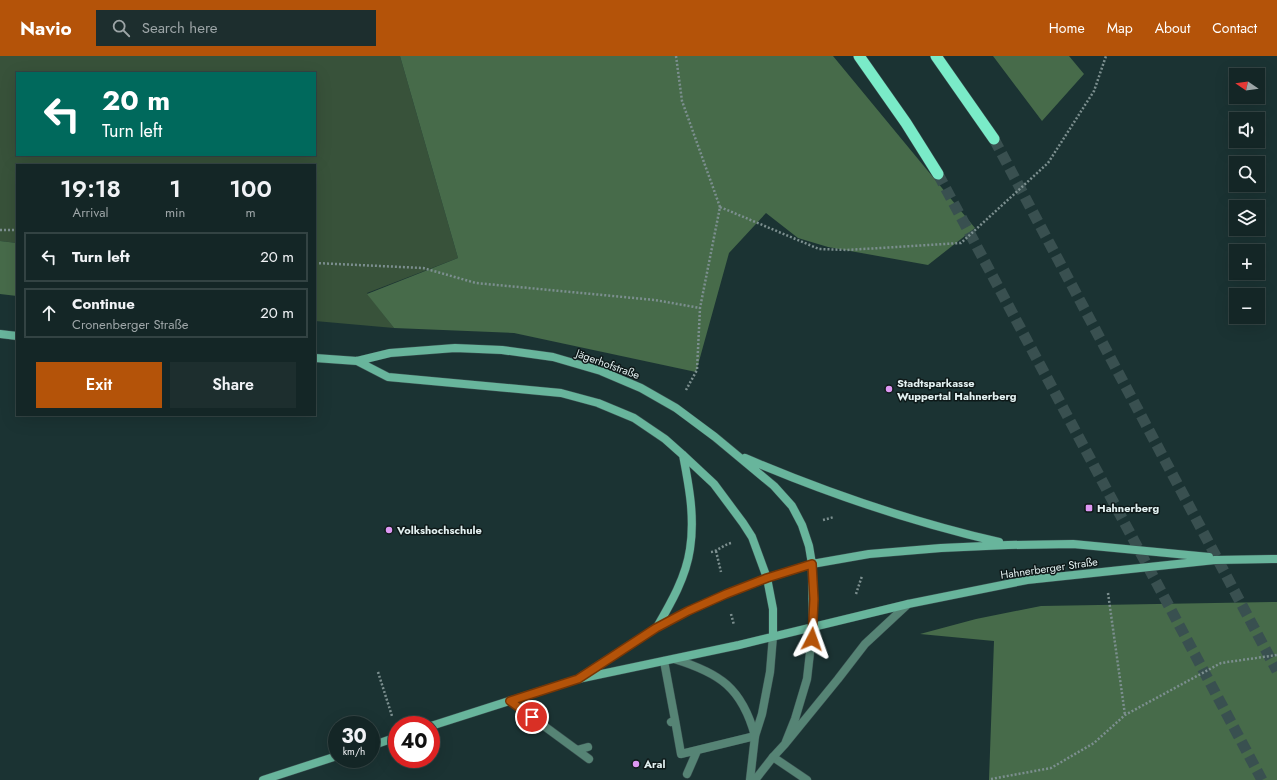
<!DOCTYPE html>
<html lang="en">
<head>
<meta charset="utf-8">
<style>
	:root { --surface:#142626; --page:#1d2e2e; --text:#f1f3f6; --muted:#9da5a7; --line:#334343; --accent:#b45309 }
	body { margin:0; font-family:Jost,sans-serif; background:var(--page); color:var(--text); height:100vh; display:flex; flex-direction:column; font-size:15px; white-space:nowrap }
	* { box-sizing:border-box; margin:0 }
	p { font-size:13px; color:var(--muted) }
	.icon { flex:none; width:22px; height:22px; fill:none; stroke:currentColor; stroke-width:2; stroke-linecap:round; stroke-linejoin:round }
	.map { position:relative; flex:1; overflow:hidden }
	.sheet { position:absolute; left:16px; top:108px; width:300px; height:252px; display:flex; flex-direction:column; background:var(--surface); border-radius:0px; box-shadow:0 4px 16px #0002,0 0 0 1px var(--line) }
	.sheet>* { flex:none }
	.top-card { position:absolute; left:16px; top:16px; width:300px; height:84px; border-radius:0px; box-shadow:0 4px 16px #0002,0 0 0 1px var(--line); background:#00695c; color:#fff; overflow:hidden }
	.needle { width:26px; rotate:283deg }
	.fabs { position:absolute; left:1229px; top:12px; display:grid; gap:8px }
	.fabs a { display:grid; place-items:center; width:36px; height:36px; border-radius:0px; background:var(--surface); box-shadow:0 4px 16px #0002,0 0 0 1px var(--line); font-size:20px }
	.speed { position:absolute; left:328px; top:660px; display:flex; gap:8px; font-size:20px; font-weight:700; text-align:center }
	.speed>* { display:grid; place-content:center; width:52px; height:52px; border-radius:50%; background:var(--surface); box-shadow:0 4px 16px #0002,0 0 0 1px var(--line); line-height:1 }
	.speed small { font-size:10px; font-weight:400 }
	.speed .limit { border:6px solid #d22; background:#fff; color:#111 }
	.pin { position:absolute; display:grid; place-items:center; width:34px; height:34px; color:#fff; margin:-17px; border:2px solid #fff; border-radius:50%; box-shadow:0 1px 4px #0007 }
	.me { position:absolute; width:44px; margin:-22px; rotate:4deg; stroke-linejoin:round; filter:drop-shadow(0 0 3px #0008) }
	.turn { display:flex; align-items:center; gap:14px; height:84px; padding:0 20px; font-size:18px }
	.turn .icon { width:52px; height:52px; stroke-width:2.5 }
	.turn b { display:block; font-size:28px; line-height:34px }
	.eta { display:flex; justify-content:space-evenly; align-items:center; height:68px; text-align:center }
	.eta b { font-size:24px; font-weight:600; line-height:28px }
	.button { display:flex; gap:8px; margin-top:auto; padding:8px 20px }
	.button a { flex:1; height:46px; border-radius:0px; background:var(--accent); color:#fff; font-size:16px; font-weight:600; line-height:46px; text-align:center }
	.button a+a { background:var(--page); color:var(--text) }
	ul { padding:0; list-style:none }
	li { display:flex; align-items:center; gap:12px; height:50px; margin:0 8px 6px; padding:0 12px; border:2px solid var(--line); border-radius:0px }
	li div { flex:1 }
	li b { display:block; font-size:15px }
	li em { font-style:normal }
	header { display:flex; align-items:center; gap:24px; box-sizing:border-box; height:56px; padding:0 20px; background:var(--accent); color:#fff }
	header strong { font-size:19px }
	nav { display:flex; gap:22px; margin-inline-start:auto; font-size:14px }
	.search { width:280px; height:36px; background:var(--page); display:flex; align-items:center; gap:10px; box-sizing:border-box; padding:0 14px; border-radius:0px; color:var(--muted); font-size:15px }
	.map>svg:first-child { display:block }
	.green { fill:#38523a; fill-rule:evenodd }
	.forest { fill:#476b4a }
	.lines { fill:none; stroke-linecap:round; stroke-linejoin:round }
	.trunk-tunnel { stroke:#395050; stroke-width:11; stroke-dasharray:11 5.5; stroke-linecap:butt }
	.service-casing { stroke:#3b5151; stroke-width:9 }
	.tertiary-casing { stroke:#3b5151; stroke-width:9 }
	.secondary-casing { stroke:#3b5151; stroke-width:9 }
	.trunk-casing { stroke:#3b5151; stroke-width:12 }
	.path { stroke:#7c8f8f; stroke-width:2.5; stroke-dasharray:2 2; stroke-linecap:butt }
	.service { stroke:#568475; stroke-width:8 }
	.tertiary { stroke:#568475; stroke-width:8 }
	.secondary { stroke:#68b59c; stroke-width:8 }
	.trunk { stroke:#7aebc8; stroke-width:11 }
	.route-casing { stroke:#753606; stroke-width:10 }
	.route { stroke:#b45309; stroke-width:7 }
	.poi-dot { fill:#de98f3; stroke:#0e1919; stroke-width:1.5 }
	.labels { text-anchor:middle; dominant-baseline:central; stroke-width:3; stroke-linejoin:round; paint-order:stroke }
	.street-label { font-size:11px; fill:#e3f1f1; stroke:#0e1919 }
	.poi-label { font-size:11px; font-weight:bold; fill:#e3f1f1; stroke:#0e1919; text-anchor:start }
</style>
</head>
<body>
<header>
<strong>Navio</strong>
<div class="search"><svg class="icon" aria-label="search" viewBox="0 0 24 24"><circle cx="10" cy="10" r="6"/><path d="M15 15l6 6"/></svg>Search here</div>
<nav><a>Home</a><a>Map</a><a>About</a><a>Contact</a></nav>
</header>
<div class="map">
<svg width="1277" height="724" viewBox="0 0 1277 724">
	<rect width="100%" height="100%" fill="#1b3333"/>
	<path class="green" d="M0,0h400l58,202 -91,35 27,35 -79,-7v-156h-298v78l-17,-2zM17,17h298v82h-298z"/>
	<path class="forest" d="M400,0h433l142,172 -47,37 -100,-18 -30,-9 -32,-25 -37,40 -33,119 -182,-39 -120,-5 -27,-34 91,-36z
		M993,0h76l15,18 -42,47z
		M0,185l17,2v53l-17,-2z
		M1277,546v178h-288l5,-139 -74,-7 56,-15 65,-13z"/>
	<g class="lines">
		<path class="trunk-tunnel" d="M994,83l283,532
			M938,118l324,606"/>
		<defs>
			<path id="service" d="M664,605l11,59 -4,2
				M510,645l79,58
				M675,664l6,34 74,-18
				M577,694l11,-3
				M773,701l34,23
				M687,718l10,-23"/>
			<path id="tertiary" d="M674,603c46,14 68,29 81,77
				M785,688l53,-65 27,-35 43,-40
				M750,724l5,-44 7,-22 8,-42 3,-36
				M755,724l18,-23 12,-13 10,-25 12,-40 6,-53"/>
			<path id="secondary" d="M0,278l17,2
				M315,302l42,3 33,-8 65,-5 47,2 51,7 48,14 40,17 35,20 39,29 59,49 18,20 10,19 7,21 3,18 1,62
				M357,305l31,16 173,16 37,10 36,15 31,21 18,16 31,29 29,39 9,14 15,41 6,31v27
				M745,402c82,35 167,64 254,84
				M657,571c14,-24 29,-50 33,-78 5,-32 -1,-63 -7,-94
				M582,620l74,-48 32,-17 38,-17 41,-16 45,-14 57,-10 72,-6 67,-3 65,-1 136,13
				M431,670l147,-47 161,-34 169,-41 119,-24 188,-20 62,-1
				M371,690l26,-9
				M263,724l74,-24"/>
			<path id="trunk" d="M859,0l47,67 32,51
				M936,0l58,83"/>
		</defs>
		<use href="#service" class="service-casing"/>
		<use href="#tertiary" class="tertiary-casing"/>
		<use href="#secondary" class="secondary-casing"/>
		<use href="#trunk" class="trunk-casing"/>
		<path class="path" d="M676,0l6,45 38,106 -20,101 -3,62 -11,20
			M720,151l99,42 28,1 114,-7 87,-80 46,-72 12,-35
			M0,174h17
			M315,207l108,5 53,15 179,17 45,8
			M823,464l11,-3
			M716,495l5,21
			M711,496c7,-1 12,-7 20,-9
			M1108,537l17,122
			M856,538l6,-18
			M731,558l3,11
			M378,616l14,44
			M991,723l60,-11 43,-25 31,-28 96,-52 56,-8"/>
		<use href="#service" class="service"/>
		<use href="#tertiary" class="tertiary"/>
		<use href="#secondary" class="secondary"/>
		<use href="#trunk" class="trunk"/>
	</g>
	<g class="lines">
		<defs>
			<path id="route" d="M532,661l-22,-16 68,-22 78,-51 32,-17 38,-17 41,-16 45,-14 2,35 -2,40"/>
		</defs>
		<use href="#route" class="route-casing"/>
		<use href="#route" class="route"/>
	</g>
	<g class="poi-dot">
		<circle cx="889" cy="333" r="4"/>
		<rect x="1085" y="448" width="8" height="8" rx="2"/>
		<circle cx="389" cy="474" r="4"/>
		<circle cx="636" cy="708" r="4"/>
	</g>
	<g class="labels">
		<g class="street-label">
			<text transform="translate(608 308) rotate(20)">Jägerhofstraße</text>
			<text transform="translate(1049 512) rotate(-8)">Hahnerberger Straße</text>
		</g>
		<g class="poi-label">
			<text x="897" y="327">Stadtsparkasse<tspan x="897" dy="13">Wuppertal Hahnerberg</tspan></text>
			<text x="1097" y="452">Hahnerberg</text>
			<text x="397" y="474">Volkshochschule</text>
			<text x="644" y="708">Aral</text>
		</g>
	</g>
</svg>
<div class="fabs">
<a><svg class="needle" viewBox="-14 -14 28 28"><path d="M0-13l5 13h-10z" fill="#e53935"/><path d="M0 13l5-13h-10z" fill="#9da5a7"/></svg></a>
<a><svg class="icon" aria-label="sound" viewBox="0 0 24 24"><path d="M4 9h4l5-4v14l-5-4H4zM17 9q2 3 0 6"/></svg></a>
<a><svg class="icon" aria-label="search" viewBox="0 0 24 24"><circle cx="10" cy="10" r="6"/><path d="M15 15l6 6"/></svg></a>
<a><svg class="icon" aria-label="layers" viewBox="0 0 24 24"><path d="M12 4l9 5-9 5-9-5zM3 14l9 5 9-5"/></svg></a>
<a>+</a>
<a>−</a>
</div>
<div class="speed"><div>30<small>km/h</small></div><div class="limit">40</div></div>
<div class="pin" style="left:532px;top:661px;background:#d93025"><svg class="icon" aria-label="arrive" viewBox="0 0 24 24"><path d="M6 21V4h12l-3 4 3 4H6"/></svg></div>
<svg class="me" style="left:812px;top:583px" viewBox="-20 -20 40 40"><path d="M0-17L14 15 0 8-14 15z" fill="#b45309" stroke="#fff" stroke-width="4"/></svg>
<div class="top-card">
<div class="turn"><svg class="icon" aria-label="left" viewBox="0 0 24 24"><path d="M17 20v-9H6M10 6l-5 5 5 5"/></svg><div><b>20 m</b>Turn left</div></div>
</div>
<section class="sheet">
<div class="eta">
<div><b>19:18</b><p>Arrival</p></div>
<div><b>1</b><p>min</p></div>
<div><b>100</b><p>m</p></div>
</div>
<ul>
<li><svg class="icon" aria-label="left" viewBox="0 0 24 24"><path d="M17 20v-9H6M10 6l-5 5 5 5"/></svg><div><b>Turn left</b></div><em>20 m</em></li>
<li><svg class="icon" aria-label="ahead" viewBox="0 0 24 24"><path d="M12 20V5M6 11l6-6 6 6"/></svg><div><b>Continue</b><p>Cronenberger Straße</p></div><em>20 m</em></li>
</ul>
<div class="button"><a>Exit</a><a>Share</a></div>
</section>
</div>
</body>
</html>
